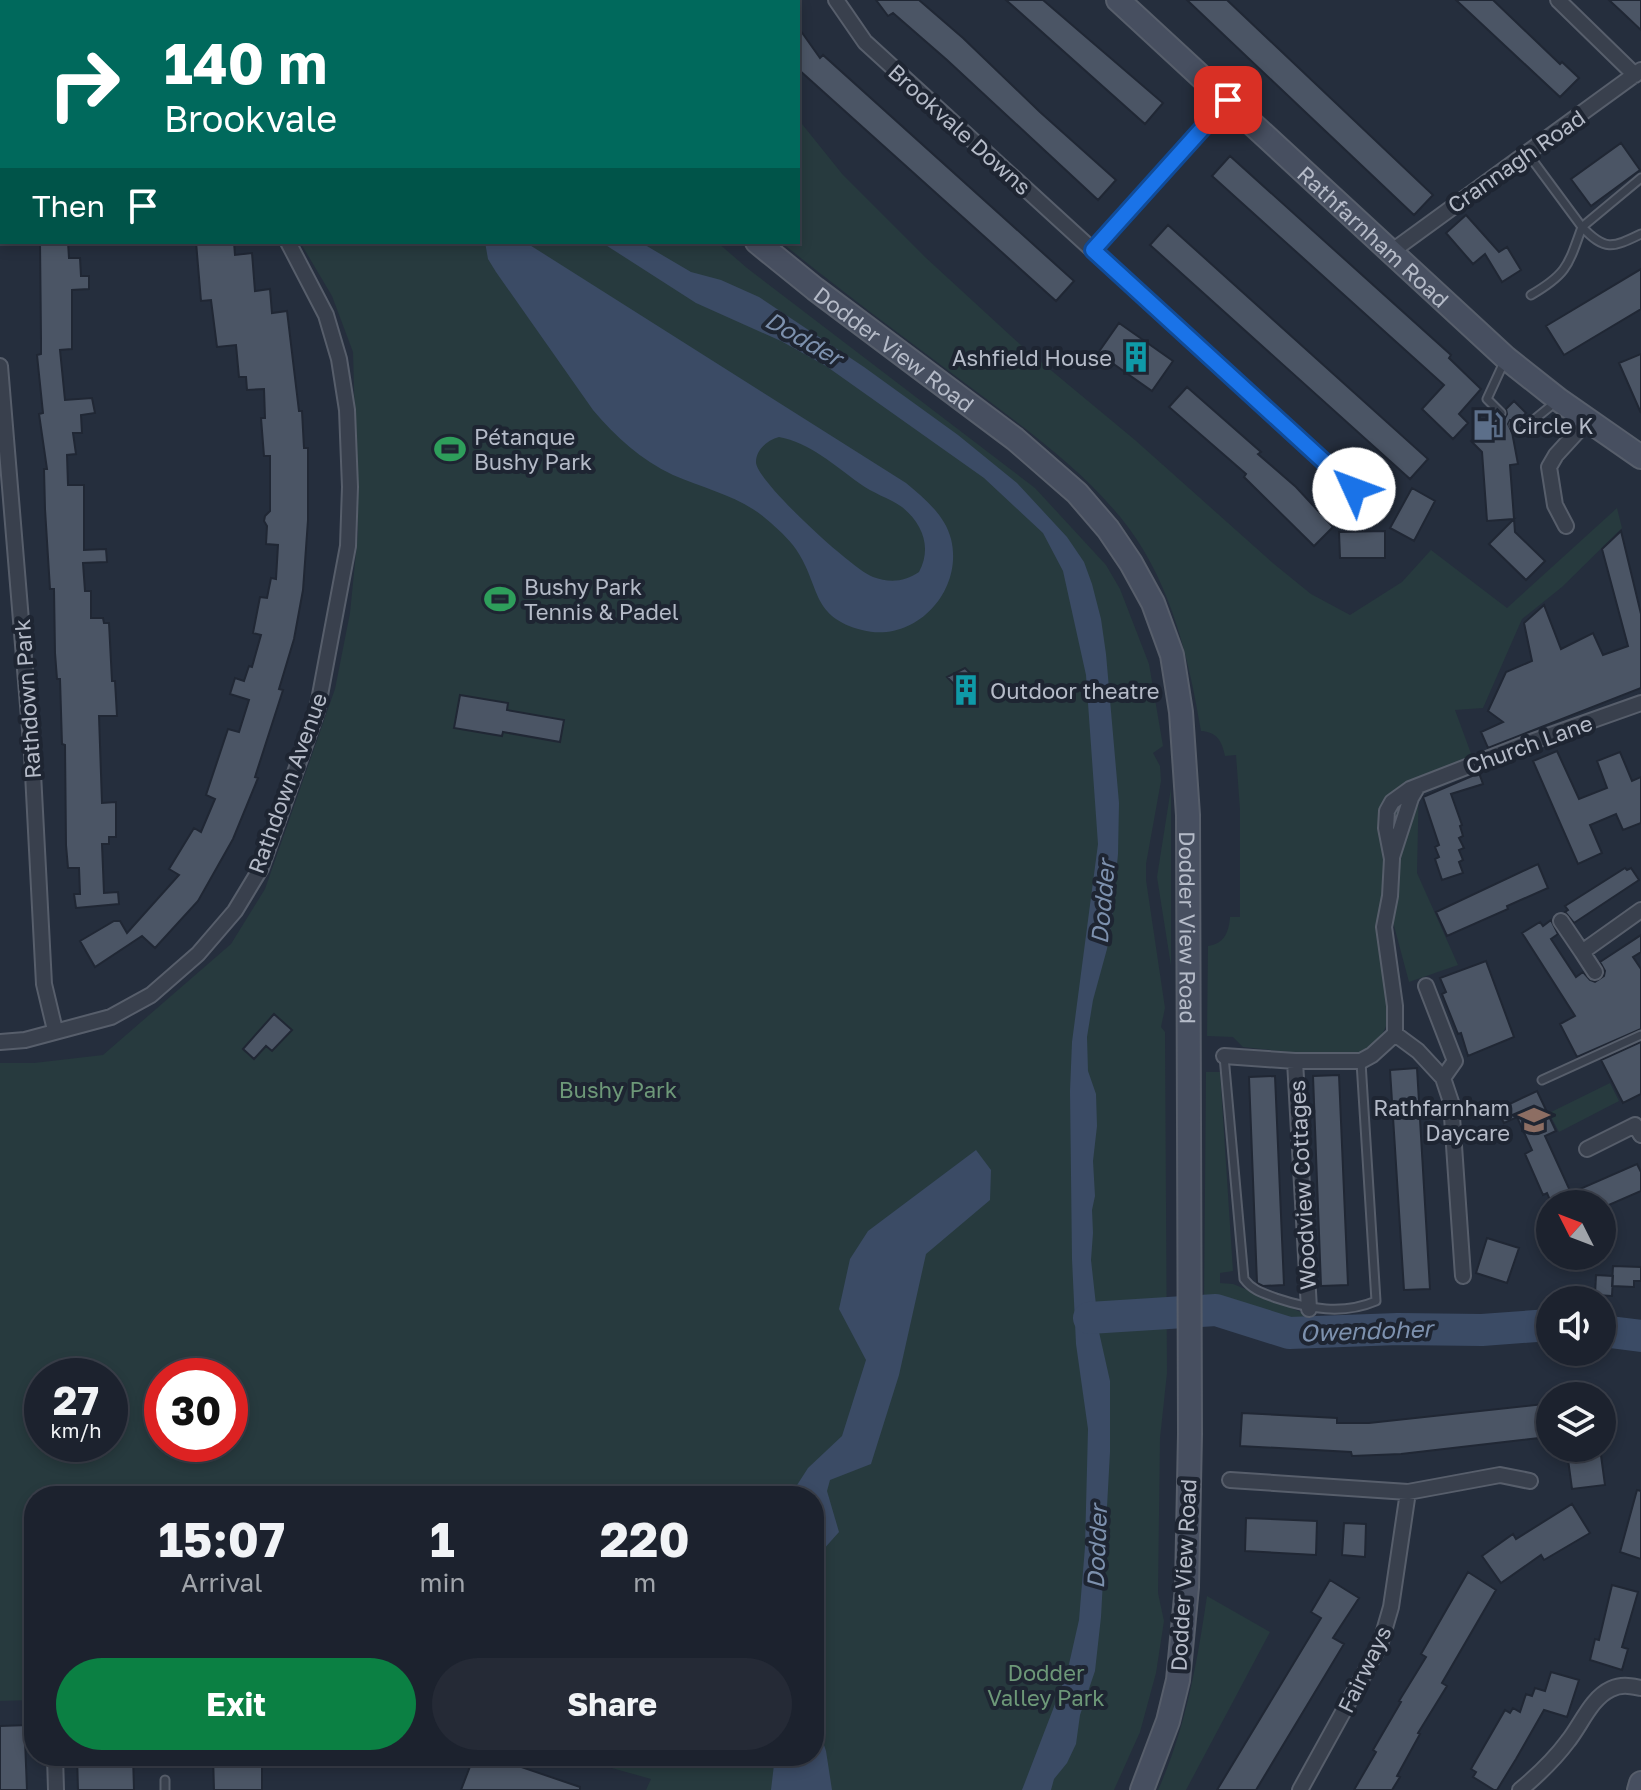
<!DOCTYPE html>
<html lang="en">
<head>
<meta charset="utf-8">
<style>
	:root { --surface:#1c222e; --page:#252a36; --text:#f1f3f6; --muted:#a0a4aa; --line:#3a3f4a; --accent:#0b8043 }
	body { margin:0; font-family:"Golos Text",sans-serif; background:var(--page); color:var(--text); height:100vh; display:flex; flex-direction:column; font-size:30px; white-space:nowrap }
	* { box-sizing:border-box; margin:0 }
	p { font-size:26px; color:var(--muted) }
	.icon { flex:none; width:44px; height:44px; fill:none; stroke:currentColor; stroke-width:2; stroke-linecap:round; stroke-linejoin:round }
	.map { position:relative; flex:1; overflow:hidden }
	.details { position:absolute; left:24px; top:1486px; width:800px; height:280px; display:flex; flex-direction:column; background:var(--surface); border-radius:32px; box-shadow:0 4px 12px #0003,0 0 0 2px var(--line) }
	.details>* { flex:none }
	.top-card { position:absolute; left:0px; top:0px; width:800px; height:244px; box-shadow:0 4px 12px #0003,0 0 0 2px var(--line); background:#00695c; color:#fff; overflow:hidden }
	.needle { width:52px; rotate:312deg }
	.tools { position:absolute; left:1536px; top:1190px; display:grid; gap:16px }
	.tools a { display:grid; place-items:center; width:80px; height:80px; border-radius:50%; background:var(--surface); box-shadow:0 4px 12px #0003,0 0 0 2px var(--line); font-size:40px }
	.speed { position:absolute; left:24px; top:1358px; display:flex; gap:16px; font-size:40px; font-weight:700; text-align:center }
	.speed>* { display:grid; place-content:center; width:104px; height:104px; border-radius:50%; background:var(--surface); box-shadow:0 4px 12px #0003,0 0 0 2px var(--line); line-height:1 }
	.speed small { font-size:20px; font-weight:400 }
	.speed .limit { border:12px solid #d22; background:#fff; color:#111 }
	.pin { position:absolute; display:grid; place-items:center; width:68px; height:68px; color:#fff; margin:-34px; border-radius:16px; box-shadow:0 4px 12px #0006 }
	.me { position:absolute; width:88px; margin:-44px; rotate:313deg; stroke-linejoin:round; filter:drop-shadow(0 0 6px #0008) }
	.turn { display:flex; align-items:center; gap:28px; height:168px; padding:0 32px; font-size:36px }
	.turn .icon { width:104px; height:104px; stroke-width:2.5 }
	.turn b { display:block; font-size:56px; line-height:68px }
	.then { display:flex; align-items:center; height:76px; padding:0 32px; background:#0003; gap:16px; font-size:30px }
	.eta { display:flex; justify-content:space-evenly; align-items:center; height:136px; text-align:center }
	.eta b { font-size:48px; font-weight:700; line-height:56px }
	.primary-button { display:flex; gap:16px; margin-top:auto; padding:16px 32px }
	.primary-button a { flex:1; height:92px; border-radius:48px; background:var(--accent); color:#fff; font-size:32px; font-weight:700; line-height:92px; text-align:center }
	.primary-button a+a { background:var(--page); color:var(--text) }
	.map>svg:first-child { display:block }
	.green { fill:#273a3e; fill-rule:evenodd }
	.water { fill:#3b4b65; fill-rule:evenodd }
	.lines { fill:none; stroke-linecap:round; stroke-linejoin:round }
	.river { stroke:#3b4b65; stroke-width:32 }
	.building { fill:#4b5565; stroke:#202734; stroke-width:2 }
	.service-casing { stroke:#575e6b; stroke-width:11 }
	.minor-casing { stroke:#575e6b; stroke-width:18 }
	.secondary-casing { stroke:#575e6b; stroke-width:26 }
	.service { stroke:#39404d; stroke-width:7 }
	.minor { stroke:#39404d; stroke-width:14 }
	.secondary { stroke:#474f60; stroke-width:22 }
	.route-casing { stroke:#114b97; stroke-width:20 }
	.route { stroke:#1a73e8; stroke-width:14 }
	.labels { text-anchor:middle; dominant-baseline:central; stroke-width:8; stroke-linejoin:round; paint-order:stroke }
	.street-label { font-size:22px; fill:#b5bbc8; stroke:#1e2532 }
	.poi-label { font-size:22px; fill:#b5bbc8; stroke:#1e2532; text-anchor:start }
	.park-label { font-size:22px; fill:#6d9878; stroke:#1e2532 }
	.water-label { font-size:24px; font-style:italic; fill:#7d91ae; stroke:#1e2532 }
</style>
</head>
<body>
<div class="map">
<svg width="1641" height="1790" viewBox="0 0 1641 1790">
	<rect width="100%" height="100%" fill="#252e3d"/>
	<path class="green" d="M798,119l45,56 82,82 98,90 112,93 139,124 37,30 39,21 52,-33 29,-32 76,58 110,-100 5,20 -60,59 -40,32 -39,89 -28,2 18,49 -54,20 -2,94 41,92 -49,17 -16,-60 3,-50 -8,-75 -5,9 -3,16 6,46 -6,51 10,98 -7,16 -12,14 -12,7 -41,1 -75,-8 -10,-10 -26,-1 1,-90c16,-2 21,-14 22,-29h10v-107l-4,-55 -11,1c-3,-15 -8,-24 -24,-25 -12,-71 -29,-145 -73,-204 -38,-50 -90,-89 -139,-126 -70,-53 -141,-104 -208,-159h17z
		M300,242h417l30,26 288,220 71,77 14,24 29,75 14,82 -10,7 7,13 1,15 -15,83v16l19,128 -4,19 4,5 2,341 -7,65 -2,155 6,28 -8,52 -16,59 -26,58h-468l5,-11 -82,-23h245v-260h-780v204l-34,1v-638h34l69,-8 128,-111 34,-55 70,-200 15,-76 8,-80 -5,-181 -21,-56zM42,1376h68v68h-68zM162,1376h68v68h-68z
		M1171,788v178l-14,-89z
		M1206,1072h14l13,199 -13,2v10l13,1 75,31 -18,15 -57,-22 -29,-3z
		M1610,1083l9,18 -60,31 -10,-19z
		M1207,1596l63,36 -84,158h-28c28,-62 39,-127 49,-194z"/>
	<path class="water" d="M485,242h40l381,241c18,15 39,32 45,56 13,52 -36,105 -89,91 -50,-13 -42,-42 -63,-76 -7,-12 -18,-22 -28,-31 -29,-27 -64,-33 -98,-48 -32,-15 -57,-38 -80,-65l-97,-138 -8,-13zM779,437c30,5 56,29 80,46 13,10 30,15 43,24 21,17 30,41 17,65 -14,10 -30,11 -46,5 -20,-7 -118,-97 -117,-115 0,-13 12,-22 23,-25z
		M601,242h39l51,30 30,8 38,17 105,70 94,68 59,48 50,54 17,25 8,22 9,35 5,35 13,149 -1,51 -6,64 -5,31 -14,51 -6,37 1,34 8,23 1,32 -4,35 2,35 -3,14 1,23 -2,27 8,72 11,49v71l-9,165 -6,54 -15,44 -4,29 -9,19 -13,16 -3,11h-29l45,-117 12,-53 6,-73 3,-118 -12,-85 -4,-85 -2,-168 2,-49 26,-198 -12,-169 -23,-104 -20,-38 -59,-55 -48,-34 -110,-78 -45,-25 -85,-38z
		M976,1150l15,20 -1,30 -64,54 -27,121 -28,89 -41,16 -3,11 12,41 -25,28v-64h-24l18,-28 34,-32 24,-76 -27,-51 11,-50 18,-28z
		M814,1715l12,36 6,39h-61l4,-34h39z"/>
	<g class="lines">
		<path class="river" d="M1089,1318l127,-8 73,23 109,-4 84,1 68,-5
			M1602,1331l39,5"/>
	</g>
	<path class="building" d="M876,0h43l44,38 77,74 76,68 -18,20 -151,-140 -54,-47 -5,3z
		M1006,0h37l120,103 -18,21z
		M1187,0h40l206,195 -19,20z
		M1456,0h37l67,64 2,-2 17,16 -19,19z
		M1609,0h32v30l-17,-16z
		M798,27l22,31 3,-3 251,226 -18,20 -258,-232z
		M1621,143l19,27 -49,36 -20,-27z
		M1230,156l221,199 -2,3 32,31 -22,25 9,9 -15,16 -31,-30 22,-24 -232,-209z
		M1466,215l33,37 8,-5 14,23 -19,12 -17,-28 -12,10 -27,-31z
		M1168,225l260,234 -18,20 -260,-234z
		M40,242h28l1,16h11l1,18h8v13l-17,1v59l-12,1 5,50 27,-2 3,15 -14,2 1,18h-9l3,21 -9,1 1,30h16v65l22,-1 1,13 -24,1 2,28h6v27h12l1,5h5l3,58h3l2,35h-18l3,87 14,-1v35h-7v7h-7l2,49 14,-1 1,12 -43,4 -2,-14h6l-1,-26h-11l-2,-23 -1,-100 -3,-1 -2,-65h-3l-2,-26 -1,-64h-4l-5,-80 -1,-40h3l-8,-55 4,-1 -6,-58 4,-1v-15z
		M196,242h38l1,13 17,-2 3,38 15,-2 2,24 15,-2 12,100h3l2,37h4v72l-5,70 -9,49 -15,50 4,1 -28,87 3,1 -25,61 -35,62 -43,47 -13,-12 -47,31 -15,-26 34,-20h6l7,12 52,-58 -10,-6 25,-41 7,4 14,-33 -9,-4 22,-66 11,3 10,-32 -19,-6 5,-16 9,3 5,-15 3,1 9,-32 -8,-2 7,-36 7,1 4,-20 5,1 2,-34 -12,-1 1,-18 -3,-5 1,-5 5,-5v-55h-6l-3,-38h4l-1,-29 -17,1 -1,-13h-7l-3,-32 -19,2 -6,-47 -10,1z
		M1641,269v40l-77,46 -18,-29z
		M1119,323l54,38 -21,30 -54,-38z
		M1641,354v59l-22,-50z
		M1187,387l74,65 -3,2 38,33 37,40 -19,19 -70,-69 2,-3 -77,-67z
		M1514,401l12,12 -7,7h-9l-2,4 4,8 6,32 -8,1 5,67 30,29 -19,19 -37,-36 25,-25 -27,2 -5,-69 -11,-11 25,-23h9l2,-4 -1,-5z
		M1412,488l23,13 -21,40 -24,-13z
		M1385,531v27h-45l-1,-26z
		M1621,531l20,83v74l-153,60 -7,-16 22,-10 -15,-11 18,-39 26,-11 -8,-38 20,-18 17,44 32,-16 10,22 25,-9 -26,-97z
		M965,668l13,13 -11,17 -20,-21z
		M460,695l48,8 -1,7 57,10 -4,22 -57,-10 -1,4 -48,-8z
		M1557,751l22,48 28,-11 -10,-27 23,-9 12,29 9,-4v46l-18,7 -7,-16 -26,11 12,28 -24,11 -45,-103z
		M1479,773l4,11 -32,10 11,31 -2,1 3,10 -4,2 5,10 -5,2 4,10 -4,2 4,11 -21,7 -7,-21 4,-2 -4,-10 4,-2 -16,-48z
		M1538,864l10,24 -41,18 1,3 -61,27 -11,-24z
		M1625,868l2,2 4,-2 8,12 -65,43 -9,-11 3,-2 -3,-4z
		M1551,920l7,14 -7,5 25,38 7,-5 7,8 5,2 9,-6 1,-5 -5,-9 41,-27v17l-8,5 8,12v60l-64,28 -17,-33 15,-8 -53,-83 18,-11 3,4z
		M1486,961l28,76 -46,19 -7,-23 -3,1 -16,-40 4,-2 -6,-14z
		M274,1014l18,16 -20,21 -6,-5 -12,13 -11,-10z
		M1641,1042v52l-18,9 -22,-43z
		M1417,1068l13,221 -26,1 -14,-220z
		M1339,1075l9,210 -27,1 -8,-210z
		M1275,1076l9,209 -21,1 -6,-3 -8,-206z
		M1537,1091l19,40 -11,5 26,57 66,-29 4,8v19l-39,17v-4h-56l5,-2 -4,-9 -4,2 -18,-41 7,-4 -15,-33 -13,6 -7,-13z
		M1487,1238l32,10 -12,35 -31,-10z
		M1613,1266l28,1v14h-7v6l-22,-1z
		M1596,1275l17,1 -1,20 -17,-1z
		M1544,1404l4,33 -147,17 -49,2 -1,-4 -111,-6 2,-33 95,5v5h32z
		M1600,1448l5,37 -33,4 -5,-37z
		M1637,1490l4,1v68l-21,-7z
		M1572,1504l18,29 -46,27 -3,-5 -40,28 -19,-27 31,-22 3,5z
		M1246,1518l71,3 -1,34 -71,-4z
		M1344,1523l22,1 -1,33 -23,-2z
		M1468,1572l28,18 -54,93 5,3 -29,47 2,1 -23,42 3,1 -8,13h-38l22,-38 -3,-2 28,-48 -2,-1 27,-44 -5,-3z
		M1330,1580l29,18 -26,40 11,6 -88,146h-39l104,-172 -10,-6z
		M1612,1585l26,7 -16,55 6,2 -6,21 -32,-10 5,-21 4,1z
		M1551,1672l28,8 -12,37 -23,-7 -28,49 -19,31h-3l-21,-13 3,-5 -5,-3 34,-59 5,3 3,-5 7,4 6,-18 6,2 3,-8 10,3z
		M28,1725l1,15h-4l2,50h-27v-64z
		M77,1756h56l1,34h-56z
		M213,1756h49v34h-48z
		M474,1756h15l91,31v3h-119z"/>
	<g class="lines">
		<defs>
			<path id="service" d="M1528,154l54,73 59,-49
				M1531,295c36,-21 37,-29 51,-68 23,24 30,21 59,7
				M1501,413l-14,-14 18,-39
				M1514,425l6,6 37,-30
				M1224,1056l20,223c9,12 19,14 32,19 33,11 67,17 100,3l-15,-239
				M1542,1080l99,-45
				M165,1790v-10"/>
			<path id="minor" d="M836,0l29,42 489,447
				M1558,0l77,75
				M16,2v-2
				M262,2v-2
				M0,75l2,-10
				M1093,250l135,-150
				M1391,252l250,-182
				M0,366l32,388 12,230 11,46
				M1566,526l-11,-21 -6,-38 7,-12 32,-35
				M1392,857l19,-59 7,-12
				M1561,921l21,31 59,-42
				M1582,952l13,20
				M1426,986l29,75 -12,17 8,24 12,174
				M1395,1034l23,17 25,27
				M0,1042l25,-2 86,-23 40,-22 47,-41 37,-43 26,-43 56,-157 31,-165 2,-59 -3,-77 -8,-51 -13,-44 -38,-73
				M1224,1056l71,5h66l11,-6 23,-21v-28l-11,-79 6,-31 2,-37 -6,-31 1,-17 5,-9 18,-13 118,-46 113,-40
				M1295,1061l14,248
				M1587,1149l48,-24 6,10
				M1230,1480l178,12 92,-17 30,6
				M55,1756l1,34
				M1300,1790l80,-145 11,-38 17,-115
				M1520,1790c18,-15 34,-30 48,-49 13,-16 23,-43 43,-52 11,-5 19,-3 30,-1"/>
			<g id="secondary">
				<path d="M620,0v2"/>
				<path id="s1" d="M1118,0l388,358 53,42 82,57"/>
				<path id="s2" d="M757,242l58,47 200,150 62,54 31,36 23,34 22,40 19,52 9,57 7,103 2,619 -3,153 -9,93 -10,41 -26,69"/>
				<path d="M1639,1790l2,-7"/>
			</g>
		</defs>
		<use href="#service" class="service-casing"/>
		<use href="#minor" class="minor-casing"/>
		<use href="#secondary" class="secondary-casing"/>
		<use href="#service" class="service"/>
		<use href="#minor" class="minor"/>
		<use href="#secondary" class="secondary"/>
	</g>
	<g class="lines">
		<defs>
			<path id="route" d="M1228,100l-135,150 261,239"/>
		</defs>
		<use href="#route" class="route-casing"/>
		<use href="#route" class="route"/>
	</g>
	<defs>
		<symbol id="building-bare" viewBox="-9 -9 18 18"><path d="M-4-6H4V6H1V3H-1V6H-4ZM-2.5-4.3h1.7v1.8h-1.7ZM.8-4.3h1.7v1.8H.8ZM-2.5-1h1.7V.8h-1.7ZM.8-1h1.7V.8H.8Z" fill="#0f9aa8" stroke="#1e2532" stroke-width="2.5" paint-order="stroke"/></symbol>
		<symbol id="fuel-bare" viewBox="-9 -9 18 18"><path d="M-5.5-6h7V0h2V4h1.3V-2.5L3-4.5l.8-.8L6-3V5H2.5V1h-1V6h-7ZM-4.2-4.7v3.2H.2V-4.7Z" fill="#5c6f8a" stroke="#1e2532" stroke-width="2.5" paint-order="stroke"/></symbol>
		<symbol id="stadium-bare" viewBox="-9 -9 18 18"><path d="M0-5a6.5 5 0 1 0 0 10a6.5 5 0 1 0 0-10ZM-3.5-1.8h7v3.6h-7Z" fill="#2e9e5b" stroke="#1e2532" stroke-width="2.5" paint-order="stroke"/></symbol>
		<symbol id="school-bare" viewBox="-9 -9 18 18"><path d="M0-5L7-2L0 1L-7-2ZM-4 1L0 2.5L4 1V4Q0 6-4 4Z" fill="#8d6e63" stroke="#1e2532" stroke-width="2.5" paint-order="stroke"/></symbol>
	</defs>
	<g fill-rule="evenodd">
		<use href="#building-bare" x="1114" y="335" width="44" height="44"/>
		<use href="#fuel-bare" x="1466" y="403" width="44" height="44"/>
		<use href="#stadium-bare" x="428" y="427" width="44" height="44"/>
		<use href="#stadium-bare" x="478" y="577" width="44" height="44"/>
		<use href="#building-bare" x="944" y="668" width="44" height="44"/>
		<use href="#school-bare" x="1512" y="1098" width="44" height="44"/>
	</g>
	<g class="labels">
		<g class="street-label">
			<text transform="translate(960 129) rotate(42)">Brookvale Downs</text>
			<text transform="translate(1516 161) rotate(-35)">Crannagh Road</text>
			<text stroke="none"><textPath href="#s1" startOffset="348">Rathfarnham Road</textPath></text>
			<text stroke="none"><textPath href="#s2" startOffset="174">Dodder View Road</textPath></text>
			<text transform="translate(27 699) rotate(-94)">Rathdown Park</text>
			<text transform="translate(1529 744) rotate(-20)">Church Lane</text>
			<text transform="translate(287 783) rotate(-70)">Rathdown Avenue</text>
			<text stroke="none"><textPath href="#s2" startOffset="870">Dodder View Road</textPath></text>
			<text transform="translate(1302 1185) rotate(-93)">Woodview Cottages</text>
			<text transform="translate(1183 1575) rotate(-87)">Dodder View Road</text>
			<text transform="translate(1364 1669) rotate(-64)">Fairways</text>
		</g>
		<g class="poi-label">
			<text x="1112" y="357" text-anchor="end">Ashfield House</text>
			<text x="1512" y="425">Circle K</text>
			<text x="474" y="436">Pétanque<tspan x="474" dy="25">Bushy Park</tspan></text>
			<text x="524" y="586">Bushy Park<tspan x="524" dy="25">Tennis &amp; Padel</tspan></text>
			<text x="990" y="690">Outdoor theatre</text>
			<text x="1510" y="1107" text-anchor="end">Rathfarnham<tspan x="1510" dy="25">Daycare</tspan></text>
		</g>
		<g class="park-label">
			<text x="618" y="1089">Bushy Park</text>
			<text x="1046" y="1672">Dodder<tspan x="1046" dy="25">Valley Park</tspan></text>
		</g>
		<g class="water-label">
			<text transform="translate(804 338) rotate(30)">Dodder</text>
			<text transform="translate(1102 902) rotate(-85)">Dodder</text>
			<text transform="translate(1366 1330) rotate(-2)">Owendoher</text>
			<text transform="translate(1096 1547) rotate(-88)">Dodder</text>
		</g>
	</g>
</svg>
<div class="tools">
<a><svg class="needle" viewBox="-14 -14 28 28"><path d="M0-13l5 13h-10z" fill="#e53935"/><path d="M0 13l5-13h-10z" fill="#a0a4aa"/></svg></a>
<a><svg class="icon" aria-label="sound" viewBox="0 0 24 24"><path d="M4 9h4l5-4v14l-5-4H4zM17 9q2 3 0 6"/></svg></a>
<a><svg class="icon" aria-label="layers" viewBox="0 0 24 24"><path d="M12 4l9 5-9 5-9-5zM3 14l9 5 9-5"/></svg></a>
</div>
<div class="speed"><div>27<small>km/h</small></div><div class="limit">30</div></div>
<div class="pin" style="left:1228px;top:100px;background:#d93025"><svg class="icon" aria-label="arrive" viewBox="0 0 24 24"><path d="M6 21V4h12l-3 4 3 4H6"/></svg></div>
<svg class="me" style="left:1354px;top:489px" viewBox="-20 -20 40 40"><circle r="19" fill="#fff"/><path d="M0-13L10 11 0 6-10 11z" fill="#1a73e8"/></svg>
<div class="top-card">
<div class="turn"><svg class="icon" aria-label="right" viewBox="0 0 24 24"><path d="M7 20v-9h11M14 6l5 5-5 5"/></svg><div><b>140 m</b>Brookvale</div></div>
<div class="then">Then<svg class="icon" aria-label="arrive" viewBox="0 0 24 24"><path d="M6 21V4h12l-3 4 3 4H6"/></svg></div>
</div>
<section class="details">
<div class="eta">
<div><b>15:07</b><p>Arrival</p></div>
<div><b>1</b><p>min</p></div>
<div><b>220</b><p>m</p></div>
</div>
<div class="primary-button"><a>Exit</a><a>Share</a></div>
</section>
</div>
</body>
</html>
